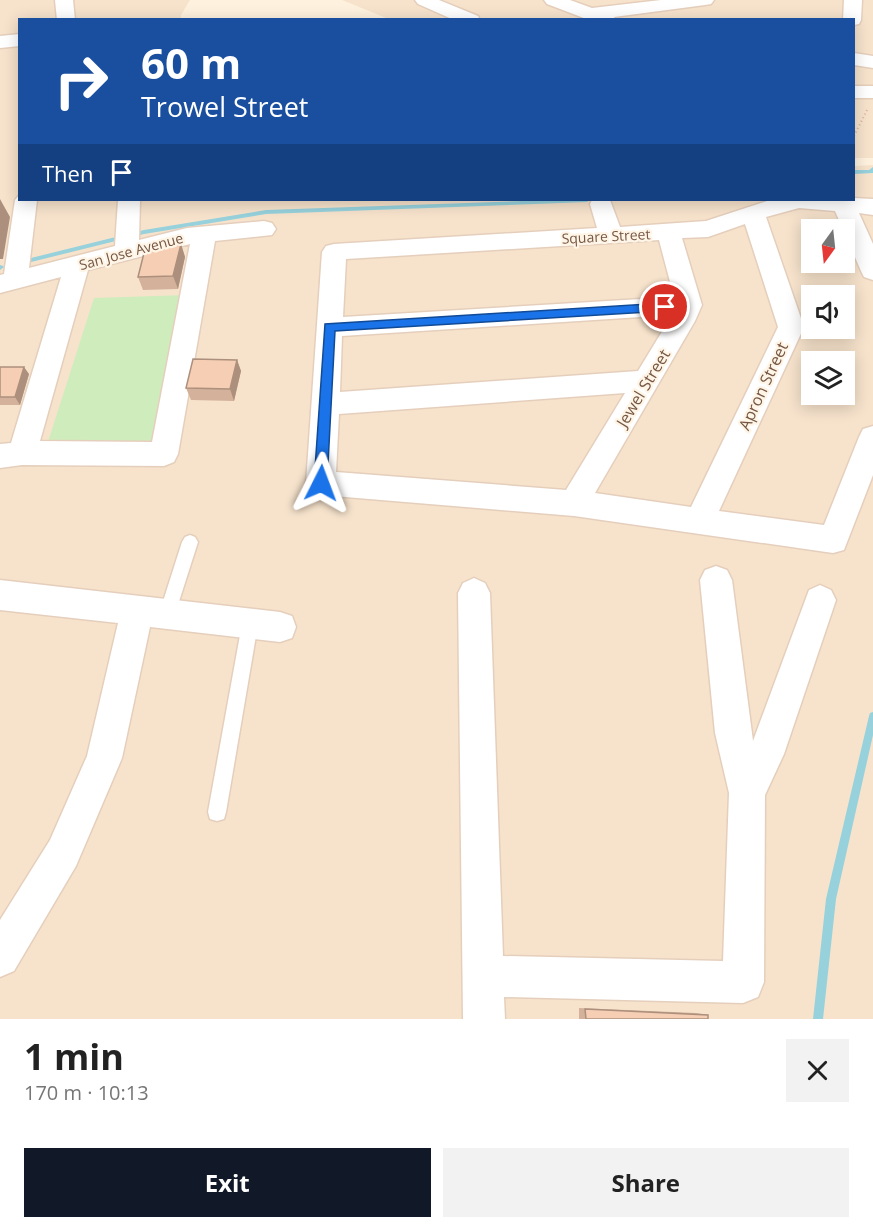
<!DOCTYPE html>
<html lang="en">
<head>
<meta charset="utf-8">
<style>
	:root { --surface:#fff; --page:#f2f2f2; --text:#222; --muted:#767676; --accent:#111827 }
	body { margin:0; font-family:"Open Sans",sans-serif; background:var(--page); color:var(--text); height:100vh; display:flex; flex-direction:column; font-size:22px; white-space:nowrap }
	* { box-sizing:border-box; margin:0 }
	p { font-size:20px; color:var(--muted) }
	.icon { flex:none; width:33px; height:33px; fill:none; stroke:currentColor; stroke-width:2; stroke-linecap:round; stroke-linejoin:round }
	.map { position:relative; height:1019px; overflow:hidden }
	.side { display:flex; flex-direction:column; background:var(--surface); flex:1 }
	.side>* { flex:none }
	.guide { position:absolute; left:18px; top:18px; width:837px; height:183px; border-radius:0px; box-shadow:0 3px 15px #0003; background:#1a4fa0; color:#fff; overflow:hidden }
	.needle { width:39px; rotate:195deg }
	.buttons { position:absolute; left:801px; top:219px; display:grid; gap:12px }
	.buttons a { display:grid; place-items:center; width:54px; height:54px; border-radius:0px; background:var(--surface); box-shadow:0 3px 15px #0003; font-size:30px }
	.pin { position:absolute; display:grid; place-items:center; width:51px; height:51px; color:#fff; margin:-26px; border:3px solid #fff; border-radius:50%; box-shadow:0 2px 6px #0007 }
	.me { position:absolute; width:66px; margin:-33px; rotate:3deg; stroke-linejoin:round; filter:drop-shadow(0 0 4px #0008) }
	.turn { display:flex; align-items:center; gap:21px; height:126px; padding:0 24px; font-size:27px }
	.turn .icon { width:78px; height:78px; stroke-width:2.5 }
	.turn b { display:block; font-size:42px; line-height:51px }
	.then { display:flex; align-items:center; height:57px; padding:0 24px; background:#0003; gap:12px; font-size:22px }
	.round { display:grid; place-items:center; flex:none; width:63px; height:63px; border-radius:0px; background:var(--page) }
	.head { display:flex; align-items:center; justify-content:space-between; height:102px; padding:0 24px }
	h1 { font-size:36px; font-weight:700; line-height:45px }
	.primary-button { display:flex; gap:12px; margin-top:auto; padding:12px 24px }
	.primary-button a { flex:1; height:69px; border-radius:0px; background:var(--accent); color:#fff; font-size:24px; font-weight:700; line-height:69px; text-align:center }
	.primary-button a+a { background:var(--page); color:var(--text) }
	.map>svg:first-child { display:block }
	.residential { fill:#f7e3cc; fill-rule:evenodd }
	.green { fill:#cfedbc }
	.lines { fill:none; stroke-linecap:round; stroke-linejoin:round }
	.stream { fill:#96d1dc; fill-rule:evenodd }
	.service-casing { stroke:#e5cfbc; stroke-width:3 }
	.minor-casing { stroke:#e5cfbc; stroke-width:3 }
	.path { stroke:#dbb196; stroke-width:2; stroke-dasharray:1 3; stroke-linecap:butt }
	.service { fill:#fff; fill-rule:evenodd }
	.minor { fill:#fff; fill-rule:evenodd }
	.wall { fill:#d4b19a }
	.shaded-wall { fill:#ac907d }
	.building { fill:#f6ceb3; stroke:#ac907d; stroke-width:1.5 }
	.route { fill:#1a73e8; stroke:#114b97; stroke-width:1.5 }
	.labels { text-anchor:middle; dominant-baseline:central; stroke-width:4.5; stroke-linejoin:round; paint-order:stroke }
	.far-street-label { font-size:14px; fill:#765644; stroke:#fff5e6 }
	.street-label { font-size:16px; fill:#765644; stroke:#fff5e6 }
</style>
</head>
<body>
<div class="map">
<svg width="873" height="1019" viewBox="0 0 873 1019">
	<rect width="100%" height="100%" fill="#fef2de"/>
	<path class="residential" d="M0,0h190l-9,15v4l-161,1v180h834v-34l19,-1v854h-873zM812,230h32v32h-32zM812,296h32v32h-32zM812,362h32v32h-32z
		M342,0h531v158h-19v-138h-463z"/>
	<path class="green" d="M185,295l-25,148 -114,5 48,-150z"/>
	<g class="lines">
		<path class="stream" d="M873,167v6l-19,1v-4h15z
			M551,200h39l-3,2 -321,12 -122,20 -117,29 -3,-2 3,-2 117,-29 122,-20z
			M0,265l3,1 1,1 -4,3z
			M873,712v23l-37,164 -13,120h-10l13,-120 43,-183 1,-3z"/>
		<defs>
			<path id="service" d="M190,535l5,2 3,5 -23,72 -2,5 -6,3 -6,-3 -2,-5 23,-72 3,-5z
				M250,616l6,3 2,5 -32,188 -2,7 -7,2 -7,-2 -2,-7 34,-188 2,-5z"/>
			<path id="minor" d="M55,0h18l2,20h-18z
				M415,0h24l39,16 2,4h-26l-36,-16z
				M544,0h26l22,8 69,-8h53l-3,4 -6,1 -91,12 2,3h-27l-42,-16z
				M844,0h18l-1,20 -2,4 -5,1v-5h-11z
				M20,34v12l-20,2v-12z
				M854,53l19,3v12l-19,-3z
				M854,86h19v12h-19z
				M20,194v6h17l-8,68 86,-22 3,-46h22l-1,40 48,-12 77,-7 8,2 4,6 -4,6 -57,6 -37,213 -4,8 -10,4 -142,-1 -22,3v-24l11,-1 50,-166 -61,16v-18l4,-1 11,-74zM190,244l-38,198 -112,-1 48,-171z
				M854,198l19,1v16l-14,-2 14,31v36l-9,-3 -3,-6 -26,-60 -36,-3 -33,9 38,110 -85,184 105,14 35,-88 4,-8 10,-3v49l-29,75 -11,3 -259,-37 -253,-21 -10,-3 -5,-9 16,-231 4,-6 8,-2 263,-16 -7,-24 2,-4h18l10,27 86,-6 64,-21zM745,224l33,103 -87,180 -96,-14 100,-172 7,-16 -20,-67 26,-1zM659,240l15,57 -331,20 3,-58zM672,315l-34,56 -298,21 2,-56zM625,393l-59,97 -230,-18 3,-58z
				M716,566l11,4 5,10 21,161 56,-151 11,-5 11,5 5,10 -52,154 -19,41 -1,187 -6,15 -15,6 -239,-6 1,22h-42l-5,-426 5,-10 11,-5 11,5 5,10 13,363 220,5 6,-168 -14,-60 -15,-153 5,-10z
				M0,580l280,32 12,4 4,11 -4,11 -12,4 -130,-15 -28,131 -46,108 -62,105 -14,6v-57l50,-80 37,-84 31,-133 -118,-13z"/>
		</defs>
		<use href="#service" class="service-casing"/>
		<use href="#minor" class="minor-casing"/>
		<path class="path" d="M854,136l13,-26"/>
		<use href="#service" class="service"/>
		<use href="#minor" class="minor"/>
	</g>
	<path class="wall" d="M181,244l4,13 -7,32 -35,1 -5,-13z
		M237,360l4,11 -7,30 -43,-1 -5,-12z
		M0,367l29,7 -9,31h-20z
		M579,1008l117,5 12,2v4h-129z"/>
	<path class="shaded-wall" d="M0,199l10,18 -7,42h-3z
		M181,244l4,13 -7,32 -5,-13z
		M237,360l4,11 -7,30 -4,-12z
		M24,367l5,7 -9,31 -5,-8z"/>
	<path class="building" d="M181,244l-8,32 -35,1 7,-28z
		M193,359l44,1 -7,29 -44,-1z
		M0,367h24l-9,30h-15z
		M585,1009l123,6v4h-122z"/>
	<path class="route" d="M665,303l6,4 -6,4 -330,20 -8,152 -2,4h-9l-2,-4 11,-159z"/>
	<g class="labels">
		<g class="far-street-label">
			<text transform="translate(606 236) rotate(-3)">Square Street</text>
			<text transform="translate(131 251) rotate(-15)">San Jose Avenue</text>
		</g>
		<g class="street-label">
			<text transform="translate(763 386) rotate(-65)">Apron Street</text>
			<text transform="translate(643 388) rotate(-59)">Jewel Street</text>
		</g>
	</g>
</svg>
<div class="buttons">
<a><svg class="needle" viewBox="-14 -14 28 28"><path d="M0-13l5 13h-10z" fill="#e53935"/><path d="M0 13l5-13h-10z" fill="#767676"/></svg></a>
<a><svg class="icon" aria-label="sound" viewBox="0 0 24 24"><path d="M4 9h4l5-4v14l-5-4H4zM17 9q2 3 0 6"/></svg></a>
<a><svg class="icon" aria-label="layers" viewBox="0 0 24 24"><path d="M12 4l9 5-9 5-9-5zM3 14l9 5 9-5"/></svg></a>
</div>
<div class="pin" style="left:665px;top:307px;background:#d93025"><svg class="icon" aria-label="arrive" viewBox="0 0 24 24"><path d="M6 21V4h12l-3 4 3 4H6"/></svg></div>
<svg class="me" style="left:321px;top:483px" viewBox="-20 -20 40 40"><path d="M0-17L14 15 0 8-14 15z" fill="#1a73e8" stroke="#fff" stroke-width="4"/></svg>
<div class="guide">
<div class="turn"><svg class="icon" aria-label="right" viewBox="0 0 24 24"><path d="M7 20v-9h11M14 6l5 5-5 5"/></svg><div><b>60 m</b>Trowel Street</div></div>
<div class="then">Then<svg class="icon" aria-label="arrive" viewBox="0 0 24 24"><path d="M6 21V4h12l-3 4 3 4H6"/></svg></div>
</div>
</div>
<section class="side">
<div class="head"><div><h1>1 min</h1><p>170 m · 10:13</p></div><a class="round"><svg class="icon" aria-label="close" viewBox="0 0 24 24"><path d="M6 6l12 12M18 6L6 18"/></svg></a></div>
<div class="primary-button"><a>Exit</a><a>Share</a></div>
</section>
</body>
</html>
